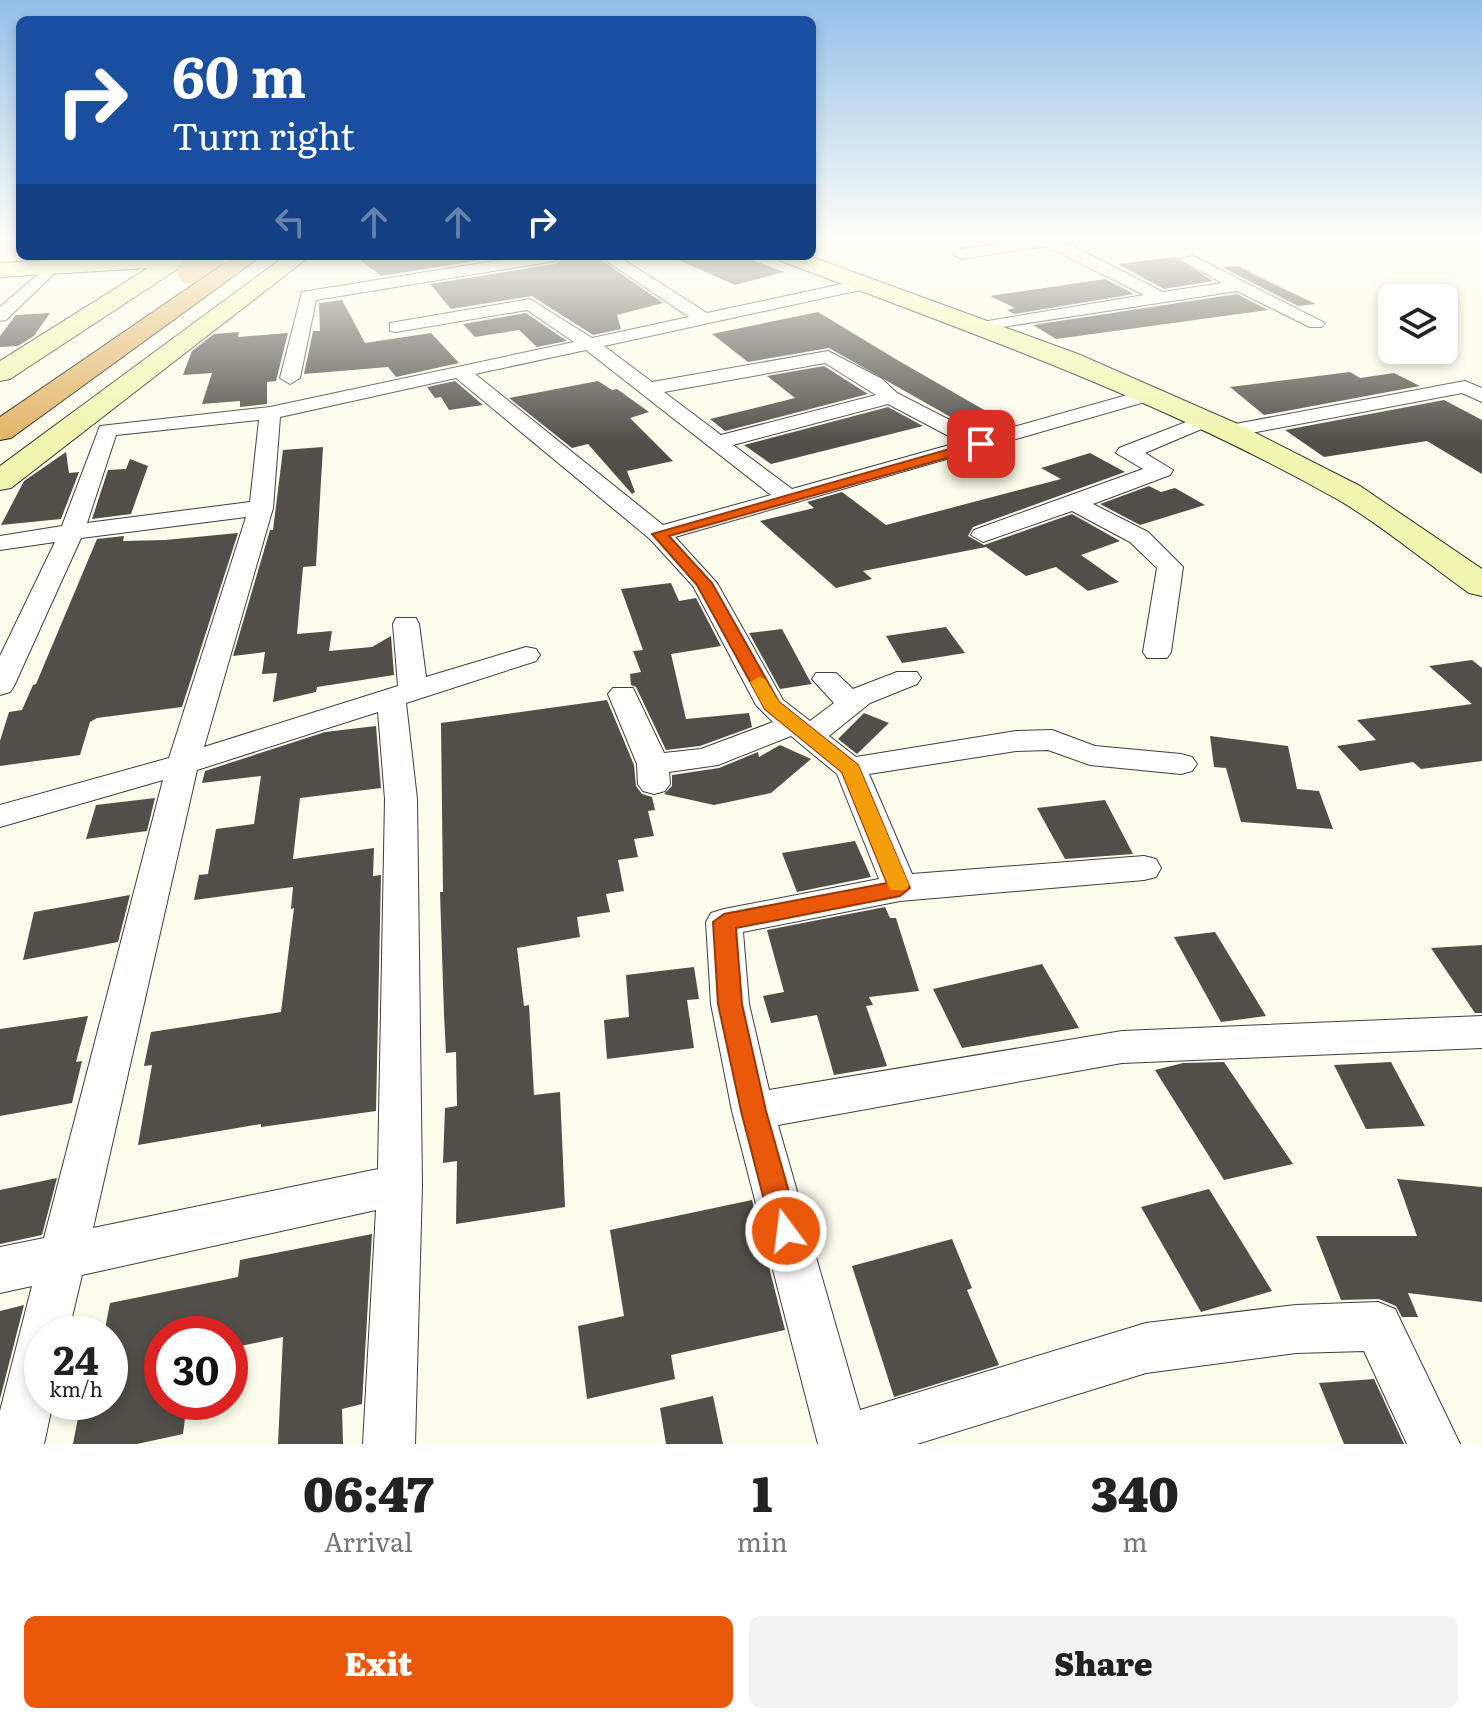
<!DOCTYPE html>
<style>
body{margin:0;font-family:Literata,serif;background:#f2f2f2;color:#222;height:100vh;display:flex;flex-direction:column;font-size:30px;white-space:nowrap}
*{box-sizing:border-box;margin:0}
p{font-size:26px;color:#767676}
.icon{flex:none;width:44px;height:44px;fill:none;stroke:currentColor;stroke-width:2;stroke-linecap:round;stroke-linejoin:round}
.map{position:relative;height:1444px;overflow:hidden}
.drawer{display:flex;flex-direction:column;background:#fff;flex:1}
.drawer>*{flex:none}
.hud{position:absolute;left:16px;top:16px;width:800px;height:244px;border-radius:12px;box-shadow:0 4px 12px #0003;background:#1a4fa0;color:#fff;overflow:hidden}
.fabs{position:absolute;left:1378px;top:284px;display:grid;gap:16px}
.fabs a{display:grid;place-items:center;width:80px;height:80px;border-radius:12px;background:#fff;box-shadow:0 4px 12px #0003;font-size:40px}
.speed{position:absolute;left:24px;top:1316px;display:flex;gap:16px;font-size:40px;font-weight:700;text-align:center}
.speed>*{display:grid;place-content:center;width:104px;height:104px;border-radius:50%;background:#fff;box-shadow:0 4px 12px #0003;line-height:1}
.speed small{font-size:20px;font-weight:400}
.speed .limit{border:12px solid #d22;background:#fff;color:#111}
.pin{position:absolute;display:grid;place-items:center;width:68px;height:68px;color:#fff;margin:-34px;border-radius:16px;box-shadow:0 4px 12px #0006}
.me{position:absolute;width:88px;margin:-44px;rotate:345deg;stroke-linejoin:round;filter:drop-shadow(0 0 6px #0008)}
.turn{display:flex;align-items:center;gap:28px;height:168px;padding:0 24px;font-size:36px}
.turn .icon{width:104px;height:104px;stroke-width:2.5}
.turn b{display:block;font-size:56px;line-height:68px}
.lanes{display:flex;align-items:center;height:76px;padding:0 24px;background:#0003;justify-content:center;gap:40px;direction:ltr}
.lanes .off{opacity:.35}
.eta{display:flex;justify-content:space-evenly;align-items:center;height:136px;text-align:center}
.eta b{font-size:48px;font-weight:800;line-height:56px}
.cta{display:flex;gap:16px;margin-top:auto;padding:16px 24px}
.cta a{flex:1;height:92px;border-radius:12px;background:#ea580c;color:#fff;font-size:32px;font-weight:800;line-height:92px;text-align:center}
.cta a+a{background:#f2f2f2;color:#222}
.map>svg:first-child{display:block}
.building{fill:#524e49}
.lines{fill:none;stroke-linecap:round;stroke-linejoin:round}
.street-casing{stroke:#3e3e3e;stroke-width:2}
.secondary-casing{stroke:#2d2d2d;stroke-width:2}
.highway-casing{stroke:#1c1c1c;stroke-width:2}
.street{fill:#fff;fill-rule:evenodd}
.secondary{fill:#f0f5af;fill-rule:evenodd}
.highway{fill:#e2b465;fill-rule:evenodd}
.highway-bridge-casing{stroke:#1c1c1c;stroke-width:26;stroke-linecap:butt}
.highway-bridge{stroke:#e2b465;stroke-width:25}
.route{fill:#ea580c;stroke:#983908;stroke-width:2}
.slow{fill:#f59e0b}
</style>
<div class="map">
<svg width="1482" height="1444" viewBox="0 0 1482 1444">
<rect width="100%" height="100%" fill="#fcfcec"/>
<path class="building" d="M 355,256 L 507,256 L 381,276 Z
M 566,256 L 596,256 L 663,303 L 617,315 L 621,329 L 593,335 L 532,296 L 451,309 L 430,284 L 555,264 Z
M 669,256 L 742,256 L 784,272 L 735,285 Z
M 1175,257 L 1213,281 L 1164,289 L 1118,264 Z
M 1239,266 L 1255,275 L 1316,304 L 1298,306 L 1222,267 Z
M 1105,279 L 1134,294 L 1014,314 L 1007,310 L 1015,308 L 990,296 Z
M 1237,294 L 1268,310 L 1056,339 L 1033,325 Z
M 342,300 L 365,343 L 431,333 L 459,363 L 396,377 L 388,367 L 304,374 L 313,331 L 320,331 L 319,303 Z
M 818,312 L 899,361 L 986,411 L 954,419 L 829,348 L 748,362 L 712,334 Z
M 50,313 L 34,336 L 18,346 L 0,347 L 0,336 L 16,315 Z
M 526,313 L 567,341 L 537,347 L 519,330 L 475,337 L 463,324 Z
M 239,332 L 238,337 L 288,333 L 276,381 L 267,382 L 267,404 L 240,407 L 240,401 L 202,404 L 212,373 L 183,375 L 192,351 L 214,334 Z
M 824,366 L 868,394 L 725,431 L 710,419 L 795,398 L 767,376 Z
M 1350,372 L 1360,378 L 1394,373 L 1420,386 L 1264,415 L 1230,387 Z
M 455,381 L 483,405 L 449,410 L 441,397 L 435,398 L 427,387 Z
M 598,381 L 612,390 L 617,389 L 649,412 L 630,418 L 673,461 L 627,471 L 635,492 L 632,494 L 588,444 L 572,448 L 509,398 Z
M 1444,400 L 1482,420 L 1482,474 L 1427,441 L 1324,457 L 1285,430 Z
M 888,407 L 923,426 L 771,464 L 744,445 Z
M 323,447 L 316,566 L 303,567 L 297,634 L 332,631 L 329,651 L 372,647 L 391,636 L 394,675 L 317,687 L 316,692 L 273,702 L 277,673 L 262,674 L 265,652 L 233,656 L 270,530 L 273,530 L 283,450 Z
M 66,452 L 69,473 L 79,472 L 61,519 L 1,525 L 24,481 Z
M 1090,453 L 1125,472 L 973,527 L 968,536 L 984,545 L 1072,514 L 1120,541 L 1081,555 L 1119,582 L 1088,591 L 1056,567 L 1026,576 L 986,547 L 863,571 L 872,579 L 836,588 L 760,521 L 814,508 L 807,502 L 842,492 L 886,525 L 1061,479 L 1041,468 Z
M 130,459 L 148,466 L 131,514 L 92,519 L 108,470 L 126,469 Z
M 1149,486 L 1161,492 L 1175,488 L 1205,505 L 1140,525 L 1100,504 Z
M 238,533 L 182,707 L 97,718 L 90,722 L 80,755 L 0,766 L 0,741 L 9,712 L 22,710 L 33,685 L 36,684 L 97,539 L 124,536 L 123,541 L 165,540 Z
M 671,583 L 679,601 L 696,598 L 721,646 L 671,654 L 686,719 L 749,713 L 752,727 L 700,746 L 666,750 L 636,687 L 631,685 L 630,674 L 641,672 L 633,651 L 643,650 L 621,589 Z
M 946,627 L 965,653 L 902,663 L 886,636 Z
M 782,629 L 810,681 L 812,684 L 780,689 L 749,633 Z
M 1472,660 L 1482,668 L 1482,761 L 1421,769 L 1413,762 L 1360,771 L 1337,746 L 1376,740 L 1357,720 L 1472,704 L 1429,666 Z
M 607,700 L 634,765 L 636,786 L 642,794 L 652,797 L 655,810 L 648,811 L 654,836 L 634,839 L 638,857 L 618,860 L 624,891 L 606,894 L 610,912 L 577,917 L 580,937 L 517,948 L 524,1006 L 529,1005 L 534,1095 L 560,1092 L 565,1207 L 456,1224 L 457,1161 L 443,1163 L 445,1108 L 457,1106 L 456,1052 L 446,1053 L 444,1015 L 440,892 L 443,892 L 441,723 Z
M 864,713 L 889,723 L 857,754 L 838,739 Z
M 376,726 L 381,788 L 300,798 L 293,859 L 374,848 L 373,876 L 381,875 L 376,1111 L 261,1127 L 261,1124 L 138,1145 L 152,1065 L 144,1066 L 151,1032 L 281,1012 L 294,908 L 291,909 L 293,887 L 194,900 L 199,875 L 208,874 L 216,829 L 254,824 L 261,776 L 202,783 L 205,771 L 325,732 Z
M 1210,736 L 1288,746 L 1297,789 L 1319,791 L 1333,829 L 1241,822 L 1226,768 L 1214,767 Z
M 780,745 L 811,759 L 771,793 L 714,805 L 664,794 L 672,786 L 672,775 L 719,768 L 758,752 L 759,757 Z
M 155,798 L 147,831 L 86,839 L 96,805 Z
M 1105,800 L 1133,854 L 1065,859 L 1037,808 Z
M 855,841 L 871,877 L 797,892 L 782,853 Z
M 130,895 L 118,942 L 23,960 L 34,912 Z
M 885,907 L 890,918 L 896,918 L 919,991 L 869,997 L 873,1005 L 866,1006 L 887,1066 L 834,1075 L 817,1015 L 771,1023 L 763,996 L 784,992 L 767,930 Z
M 1215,932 L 1266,1016 L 1221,1022 L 1174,937 Z
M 1482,945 L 1482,1013 L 1475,1013 L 1431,948 Z
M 1042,964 L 1079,1028 L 962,1048 L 933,989 Z
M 694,967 L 699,999 L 687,1000 L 694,1048 L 607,1059 L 604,1020 L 629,1017 L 626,975 Z
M 88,1016 L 76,1062 L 82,1061 L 72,1103 L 0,1116 L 0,1029 Z
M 1224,1062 L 1293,1164 L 1224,1180 L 1155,1070 L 1183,1063 Z
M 1391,1062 L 1425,1126 L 1366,1129 L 1334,1065 Z
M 57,1178 L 42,1235 L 0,1244 L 0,1190 Z
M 1397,1179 L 1482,1187 L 1482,1302 L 1408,1293 L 1418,1317 L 1402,1317 L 1396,1306 L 1379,1299 L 1341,1300 L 1316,1236 L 1417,1236 Z
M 1209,1189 L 1272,1291 L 1201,1312 L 1141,1207 Z
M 752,1200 L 785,1330 L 671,1355 L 675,1379 L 587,1399 L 578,1326 L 624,1316 L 610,1230 Z
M 372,1234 L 362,1404 L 342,1409 L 343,1444 L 278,1444 L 283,1337 L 231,1348 L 233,1334 L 162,1334 L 162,1402 L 187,1402 L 183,1434 L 137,1444 L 73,1444 L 81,1402 L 110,1402 L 110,1334 L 104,1334 L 110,1303 L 238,1277 L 240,1260 Z
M 952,1239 L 972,1288 L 967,1290 L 999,1365 L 894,1397 L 852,1266 Z
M 24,1305 L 0,1399 L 0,1311 Z
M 1374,1379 L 1404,1444 L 1344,1444 L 1319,1383 Z
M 713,1396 L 723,1444 L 666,1444 L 660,1408 Z"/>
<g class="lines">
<defs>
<path id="street" d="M 1026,240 L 1061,240 L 1163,292 L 1222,283 L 1179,259 L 1193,256 L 1325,323 L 1322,327 L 1310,327 L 1237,291 L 976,331 L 976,323 L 1144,295 L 1046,246 L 961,259 L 953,254 L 961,249 Z
M 526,256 L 563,256 L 555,261 L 316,300 L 300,378 L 290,384 L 280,378 L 302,292 Z
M 599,256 L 618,256 L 707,313 L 865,279 L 873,284 L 865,289 L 604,346 L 652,382 L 828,351 L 882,379 L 897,393 L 981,436 L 1145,390 L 1155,396 L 1152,400 L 675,537 L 717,583 L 783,700 L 810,721 L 834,703 L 812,679 L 816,673 L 836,673 L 853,689 L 897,672 L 917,672 L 921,678 L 917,684 L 870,703 L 829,736 L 856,757 L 1016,731 L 1052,730 L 1095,746 L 1181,754 L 1192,757 L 1197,764 L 1192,771 L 1181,774 L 1090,765 L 1048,750 L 1016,751 L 869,774 L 912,874 L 1144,856 L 1156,859 L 1161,868 L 1156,877 L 1144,880 L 900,901 L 743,932 L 749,1004 L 769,1090 L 1122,1031 L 1482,1016 L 1482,1048 L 1122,1063 L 778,1125 L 860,1410 L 1146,1323 L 1296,1305 L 1378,1302 L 1395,1309 L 1460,1444 L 1407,1444 L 1364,1351 L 1296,1353 L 1146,1373 L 917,1444 L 818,1444 L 732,1111 L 711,1004 L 706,922 L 711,913 L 724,909 L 879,879 L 837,774 L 791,736 L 718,765 L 669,772 L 670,784 L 665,791 L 654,794 L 643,791 L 638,784 L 637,764 L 608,694 L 613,688 L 633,688 L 664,753 L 701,749 L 773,722 L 756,705 L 693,586 L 650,539 L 456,378 L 280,417 L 273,508 L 204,747 L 398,686 L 393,624 L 396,618 L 416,618 L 419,624 L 426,677 L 526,647 L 536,649 L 540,655 L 536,661 L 406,703 L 417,799 L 422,1185 L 415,1444 L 363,1444 L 376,1210 L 82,1275 L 68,1334 L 42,1334 L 42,1402 L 53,1402 L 44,1444 L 0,1444 L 0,1411 L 32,1286 L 0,1293 L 0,1247 L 44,1238 L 163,780 L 0,827 L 0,805 L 169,758 L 246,517 L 81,538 L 14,686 L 10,692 L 0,695 L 0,656 L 55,542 L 0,550 L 0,536 L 62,526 L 100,426 L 270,407 L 574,342 L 527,310 L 396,332 L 390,331 L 390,323 L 530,299 L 592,338 L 689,317 ZM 586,350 L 771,495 L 663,525 L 475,374 ZM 825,363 L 876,395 L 721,435 L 664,392 ZM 888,404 L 960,442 L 792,489 L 733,445 ZM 259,420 L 250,502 L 87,523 L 116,435 ZM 378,712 L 385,799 L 378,1169 L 93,1228 L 197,770 Z
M 52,262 L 60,267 L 58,270 L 6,320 L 0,321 L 0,307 Z
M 1465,381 L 1482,388 L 1482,402 L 1462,393 L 1230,437 L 1219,431 L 1230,425 Z
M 1204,415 L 1211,417 L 1214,421 L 1211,425 L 1145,453 L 1173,470 L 1170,475 L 1093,504 L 1148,532 L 1183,567 L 1171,652 L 1167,658 L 1147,658 L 1143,652 L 1157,568 L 1130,542 L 1072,511 L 983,542 L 971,535 L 974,530 L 1143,469 L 1116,453 L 1119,448 Z"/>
<path id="secondary" d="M 121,256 L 241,256 L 230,263 L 182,266 L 10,379 L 0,381 L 0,361 L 148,268 L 0,277 L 0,263 Z
M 285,256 L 310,256 L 11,488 L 0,490 L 0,466 Z
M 778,256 L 809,256 L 1078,354 L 1240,425 L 1360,486 L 1482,569 L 1482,596 L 1469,593 C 1425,562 1382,525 1335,498 C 1159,399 969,332 781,261 Z"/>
<path id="highway" d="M 235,256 L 261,256 L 11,438 L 0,440 L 0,417 Z"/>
</defs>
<use href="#street" class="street-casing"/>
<use href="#secondary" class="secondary-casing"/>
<use href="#highway" class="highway-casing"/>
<use href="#street" class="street"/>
<use href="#secondary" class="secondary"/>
<use href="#highway" class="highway"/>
<defs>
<path id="highway-bridge" d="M 190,271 L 212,256"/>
</defs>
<use href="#highway-bridge" class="highway-bridge-casing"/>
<use href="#highway-bridge" class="highway-bridge"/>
</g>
<linearGradient id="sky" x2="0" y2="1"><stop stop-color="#94bfea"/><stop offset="0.54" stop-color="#fefef6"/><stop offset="1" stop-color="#fefef6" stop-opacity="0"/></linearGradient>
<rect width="1482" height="442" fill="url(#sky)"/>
<path class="route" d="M 981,440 L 987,444 L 986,447 L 669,536 L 712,583 L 779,702 L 858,765 L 910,888 L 900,896 L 736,928 L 742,1004 L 766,1111 L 800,1231 L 796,1240 L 786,1244 L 776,1240 L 772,1231 L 741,1111 L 718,1004 L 713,922 L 724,914 L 887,883 L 842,772 L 765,709 L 697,585 L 652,534 Z"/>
<path class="slow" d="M 759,677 L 765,679 L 779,702 L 858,765 L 909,885 L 906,890 L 891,890 L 888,885 L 842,772 L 765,709 L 750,682 Z"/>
</svg>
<div class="fabs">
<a><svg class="icon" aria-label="layers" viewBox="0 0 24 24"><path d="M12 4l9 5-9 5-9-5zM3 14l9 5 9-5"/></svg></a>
</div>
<div class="speed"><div>24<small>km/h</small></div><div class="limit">30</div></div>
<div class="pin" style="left:981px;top:444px;background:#d93025"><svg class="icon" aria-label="arrive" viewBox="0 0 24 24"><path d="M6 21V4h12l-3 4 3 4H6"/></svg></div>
<svg class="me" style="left:786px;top:1231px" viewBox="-20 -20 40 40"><circle r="17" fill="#ea580c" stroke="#fff" stroke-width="3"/><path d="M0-11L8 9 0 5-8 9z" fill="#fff"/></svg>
<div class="hud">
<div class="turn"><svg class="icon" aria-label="right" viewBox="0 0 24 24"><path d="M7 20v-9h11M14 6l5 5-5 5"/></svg><div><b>60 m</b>Turn right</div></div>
<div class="lanes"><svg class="icon off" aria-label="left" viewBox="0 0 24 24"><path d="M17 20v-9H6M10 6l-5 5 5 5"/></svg><svg class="icon off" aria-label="ahead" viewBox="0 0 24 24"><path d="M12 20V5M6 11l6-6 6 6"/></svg><svg class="icon off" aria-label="ahead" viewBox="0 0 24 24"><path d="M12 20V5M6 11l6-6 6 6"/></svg><svg class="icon" aria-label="right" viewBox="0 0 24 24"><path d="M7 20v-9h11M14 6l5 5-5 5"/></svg></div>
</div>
</div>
<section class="drawer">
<div class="eta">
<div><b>06:47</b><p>Arrival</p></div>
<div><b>1</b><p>min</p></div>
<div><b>340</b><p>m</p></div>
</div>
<div class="cta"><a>Exit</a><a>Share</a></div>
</section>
